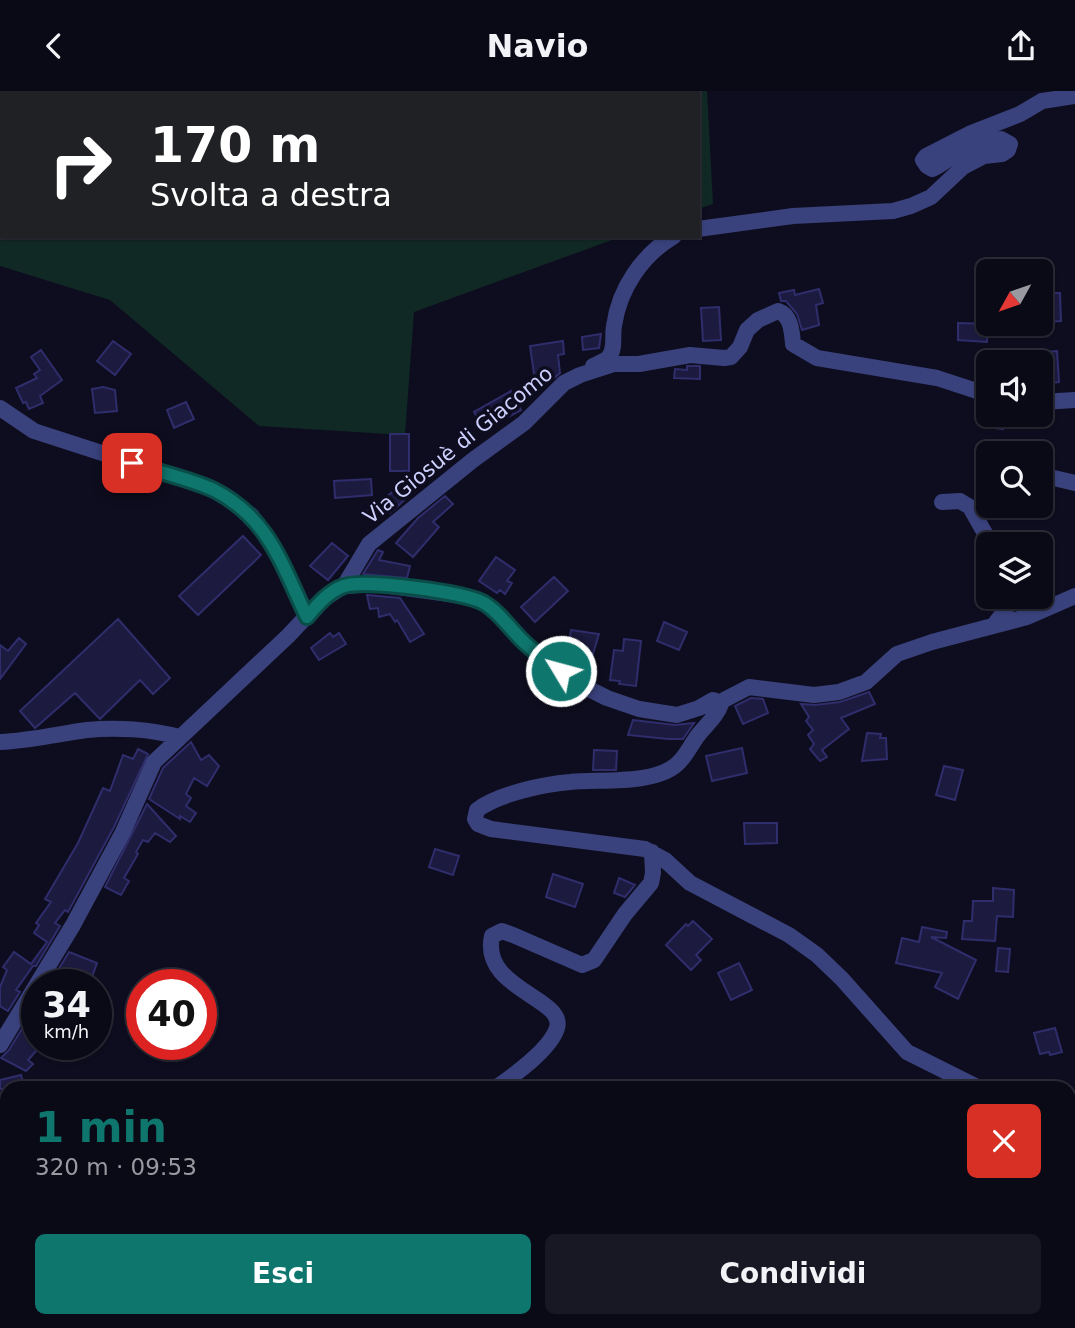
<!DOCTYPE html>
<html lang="it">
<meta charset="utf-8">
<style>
body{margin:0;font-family:"DejaVu Sans",sans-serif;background:#181824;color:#f1f3f6;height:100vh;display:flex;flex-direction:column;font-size:26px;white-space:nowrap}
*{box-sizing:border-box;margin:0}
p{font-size:23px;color:#999aa1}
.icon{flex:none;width:38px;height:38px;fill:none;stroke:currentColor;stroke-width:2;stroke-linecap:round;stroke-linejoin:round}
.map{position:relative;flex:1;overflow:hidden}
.sheet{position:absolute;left:0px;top:990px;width:1076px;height:247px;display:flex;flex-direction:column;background:#0a0a17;border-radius:21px 21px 0 0;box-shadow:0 2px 5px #0004,0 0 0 2px #2a2b36}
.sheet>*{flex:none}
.hud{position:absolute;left:0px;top:0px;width:700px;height:147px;box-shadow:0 2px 5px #0004,0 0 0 2px #2a2b36;background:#202124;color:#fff;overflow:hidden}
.needle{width:46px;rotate:230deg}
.tools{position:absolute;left:976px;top:168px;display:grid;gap:14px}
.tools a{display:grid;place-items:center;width:77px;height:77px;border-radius:10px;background:#0a0a17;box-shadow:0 2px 5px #0004,0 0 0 2px #2a2b36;font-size:35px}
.speed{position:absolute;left:21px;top:878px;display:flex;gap:14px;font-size:35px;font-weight:700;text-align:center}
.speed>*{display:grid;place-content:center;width:91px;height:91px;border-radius:50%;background:#0a0a17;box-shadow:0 2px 5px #0004,0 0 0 2px #2a2b36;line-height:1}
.speed small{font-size:18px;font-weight:400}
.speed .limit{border:10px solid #d22;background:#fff;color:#111}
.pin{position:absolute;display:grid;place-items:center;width:60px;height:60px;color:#fff;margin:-30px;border-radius:14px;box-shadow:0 4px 10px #0006}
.me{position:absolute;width:77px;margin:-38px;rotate:307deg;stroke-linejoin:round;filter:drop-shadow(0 0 5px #0008)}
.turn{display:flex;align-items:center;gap:24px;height:147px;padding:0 35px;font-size:32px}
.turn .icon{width:91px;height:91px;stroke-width:2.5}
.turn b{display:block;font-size:49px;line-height:60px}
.round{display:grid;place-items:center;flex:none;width:74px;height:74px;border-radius:10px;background:#181824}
.overview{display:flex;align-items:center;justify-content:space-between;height:119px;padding:0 35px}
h1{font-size:42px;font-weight:700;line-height:52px;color:#0f766e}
.button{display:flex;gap:14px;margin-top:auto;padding:14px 35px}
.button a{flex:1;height:80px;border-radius:10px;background:#0f766e;color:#fff;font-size:28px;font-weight:700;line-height:80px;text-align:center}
.button a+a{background:#181824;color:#f1f3f6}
header{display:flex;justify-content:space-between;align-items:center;height:91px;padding:0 35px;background:#0a0a17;font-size:32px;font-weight:700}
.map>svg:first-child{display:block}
.green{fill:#112924}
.building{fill:#1c1a3f;stroke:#2f2d6b;stroke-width:2}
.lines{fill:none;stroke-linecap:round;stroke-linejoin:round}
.minor{stroke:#3a427d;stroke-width:16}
.route-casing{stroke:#0a4d48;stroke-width:18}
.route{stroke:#0f766e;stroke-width:12}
.labels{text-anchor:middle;stroke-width:7;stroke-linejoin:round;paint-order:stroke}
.street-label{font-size:21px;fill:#cdcffd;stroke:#0e0d1f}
</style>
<header><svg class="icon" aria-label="back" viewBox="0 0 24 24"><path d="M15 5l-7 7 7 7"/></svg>Navio<svg class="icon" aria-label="share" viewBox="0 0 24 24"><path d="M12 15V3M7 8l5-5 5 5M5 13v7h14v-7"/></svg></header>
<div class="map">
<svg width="1075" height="1237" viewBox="0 0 1075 1237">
<rect width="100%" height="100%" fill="#0e0d1f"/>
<path class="green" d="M 0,0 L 707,0 L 713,113 L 698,118 L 698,2 L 2,2 L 2,145 L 623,145 L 414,221 L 405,344 L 259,335 L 110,209 L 0,175 Z"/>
<path class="building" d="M 819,198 L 823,212 L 816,214 L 819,234 L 802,239 L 797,223 L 786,210 L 781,210 L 779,202 L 794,199 L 795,204 Z
M 1041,202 L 1060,202 L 1061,230 L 1041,231 Z
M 719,216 L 721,249 L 703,250 L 701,217 Z
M 958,232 L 988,233 L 987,251 L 958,249 Z
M 601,243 L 599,257 L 583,259 L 582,246 Z
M 113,250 L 131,263 L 115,284 L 97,270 Z
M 563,250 L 564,263 L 558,264 L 560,282 L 553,288 L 535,290 L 530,255 Z
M 41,259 L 62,289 L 40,305 L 43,312 L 29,318 L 26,311 L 23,312 L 16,297 L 37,287 L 34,283 L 40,279 L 31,266 Z
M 1057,260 L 1059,291 L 1041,293 L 1041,271 L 1028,271 L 1028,262 Z
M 687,275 L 700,275 L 700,288 L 674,287 L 675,278 L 687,279 Z
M 103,296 L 115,299 L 117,320 L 95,322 L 92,298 Z
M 511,300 L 521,319 L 484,339 L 474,321 Z
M 186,311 L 194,328 L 174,337 L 167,319 Z
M 982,324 L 1012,324 L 1011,334 L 1003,333 L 1003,338 L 987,336 L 981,334 Z
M 390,343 L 409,343 L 409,380 L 390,380 Z
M 371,388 L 372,404 L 335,407 L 334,390 Z
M 402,394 L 410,404 L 390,422 L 385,419 L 374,432 L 366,421 Z
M 445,405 L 453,413 L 433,431 L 439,436 L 413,466 L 396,452 L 418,427 Z
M 243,445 L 261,464 L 198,524 L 179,505 Z
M 332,452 L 348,465 L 328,489 L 310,475 Z
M 378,459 L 383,461 L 379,469 L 410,475 L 407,487 L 363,483 Z
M 496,466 L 515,479 L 507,490 L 512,492 L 505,503 L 500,499 L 497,502 L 479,490 Z
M 554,486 L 568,500 L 535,531 L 521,516 Z
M 367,504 L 400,507 L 424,543 L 410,551 L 397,529 L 395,531 L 390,523 L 379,526 L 378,517 L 370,518 Z
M 118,528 L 170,587 L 153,603 L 140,589 L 100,628 L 75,602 L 35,637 L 20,620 Z
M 664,531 L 687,541 L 679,559 L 657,550 Z
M 571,539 L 599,543 L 592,566 L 567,563 Z
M 330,542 L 333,546 L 339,542 L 346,553 L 319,569 L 311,557 Z
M 19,547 L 26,553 L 0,588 L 0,554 L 8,560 Z
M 624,548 L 641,550 L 636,595 L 619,593 L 620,590 L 610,589 L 614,559 L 623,560 Z
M 869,601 L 875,613 L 841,627 L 849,638 L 822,659 L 827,666 L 820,670 L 810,658 L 814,653 L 808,644 L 813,639 L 806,630 L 809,626 L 801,613 L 815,614 L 840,611 Z
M 751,607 L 763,608 L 768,622 L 743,633 L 735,615 Z
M 633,629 L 675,634 L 694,632 L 683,648 L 668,648 L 628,644 Z
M 867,642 L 881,643 L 880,647 L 886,647 L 887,668 L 862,670 Z
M 191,651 L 201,669 L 209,664 L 219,675 L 207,695 L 194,687 L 186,703 L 191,707 L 186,715 L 196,722 L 190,731 L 180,725 L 180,728 L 149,708 L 163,677 Z
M 742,657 L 747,682 L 712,690 L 706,665 Z
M 138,658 L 148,663 L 114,736 L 68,821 L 65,819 L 55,832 L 60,835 L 36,875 L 33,875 L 16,899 L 20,901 L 8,920 L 0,915 L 0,896 L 7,879 L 3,876 L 14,861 L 31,873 L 47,851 L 34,842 L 39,834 L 36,832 L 51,811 L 45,808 L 78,752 L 103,697 L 110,700 L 123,664 L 133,668 Z
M 594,659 L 617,660 L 616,679 L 593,679 Z
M 944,675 L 963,679 L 955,709 L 936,704 Z
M 147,713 L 176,745 L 170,751 L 155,742 L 148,751 L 143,749 L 136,761 L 138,763 L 124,787 L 129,790 L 121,804 L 105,796 Z
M 744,732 L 777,732 L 777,752 L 745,753 Z
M 435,758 L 459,765 L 453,784 L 429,776 Z
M 553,783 L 583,793 L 575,816 L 546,806 Z
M 619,787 L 635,794 L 625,806 L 614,802 Z
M 993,797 L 1014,799 L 1013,826 L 997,825 L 995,850 L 962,848 L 964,830 L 972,830 L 973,810 L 993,810 Z
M 693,830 L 712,848 L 696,864 L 701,869 L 691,879 L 666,854 L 686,833 L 688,835 Z
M 922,836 L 947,841 L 946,847 L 931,846 L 976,869 L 958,908 L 935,896 L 942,882 L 896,872 L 902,847 L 919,851 Z
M 998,857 L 1010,858 L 1008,881 L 996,880 Z
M 69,861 L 97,872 L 92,886 L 69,878 L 64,894 L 49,894 Z
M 739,872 L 752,899 L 731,909 L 718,882 Z
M 34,918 L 37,919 L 37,959 L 28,969 L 33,973 L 26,980 L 1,967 L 9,959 Z
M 1055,937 L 1062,961 L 1050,964 L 1049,961 L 1040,963 L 1034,942 Z
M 21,984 L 25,998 L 0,998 L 0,989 Z"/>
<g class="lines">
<path class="minor" d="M 698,138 L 793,125 L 893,120 L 911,115 L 931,106 L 963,76 L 984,65 L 1002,63 L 1008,59 L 1010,53 L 1001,48 C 986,52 971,56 957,63 C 948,67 942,74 932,78 L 927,75 L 923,69 L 926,65 L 969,43 L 1020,23 L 1042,10 L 1075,5
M 593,275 C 597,273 605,270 608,267 C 616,259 612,245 614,235 C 619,198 642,164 674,145
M 1041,311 L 1075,309
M 0,317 L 34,340 L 213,398 L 251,424 L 273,455 L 307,526
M 983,370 L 989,372
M 1041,384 L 1075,392
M 942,411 L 960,410 L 970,416 L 991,453
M 344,495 L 369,453 L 473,369 L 524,332 L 564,292 L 580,284 L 614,273 L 639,273 L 690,264 L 724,267 L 731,266 L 740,256 L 747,239 L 758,229 L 778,220 C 791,224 792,241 793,253 L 817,267 L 937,287 L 989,304
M 994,534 L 1006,518 L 1010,506
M 720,611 L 749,596 L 814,604 L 839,601 L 866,591 L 897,563 L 932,551 L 1027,526 L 1075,505
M 0,651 C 29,650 58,643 87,639 C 116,636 151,638 179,646
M 0,954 L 73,834 L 123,741 L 154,671 L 288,545 L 322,509 L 344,495 L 375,493 L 442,502 L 468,506 L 484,512 L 502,527 L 525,553 L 577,592 L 607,607 L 639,618 L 677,624 L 699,617 L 713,609 L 721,613 C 717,625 707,633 699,643 C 691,653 686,666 676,674 C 652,694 600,688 570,691 C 544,693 498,703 477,719 L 475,728 L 478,733 L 491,738 L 645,758 L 665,769 L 690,792 L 789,844 L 817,864 L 842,888 L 907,961 L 981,998
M 494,998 C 513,985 550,959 557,937 C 566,907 480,898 492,845 L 502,840 L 513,844 L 582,874 L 594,869 L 625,823 L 651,792 L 653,782 L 652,761
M 0,1044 L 7,1052
M 1069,1050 L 1075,1053
M 417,1237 L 420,1230"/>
</g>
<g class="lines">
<defs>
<path id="route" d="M 132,372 C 157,381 191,388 214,399 C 269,427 282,474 307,526 C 317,514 329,500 344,495 C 366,488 464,501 484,512 C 501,522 512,541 527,554 C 537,563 550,572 561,580"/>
</defs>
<use href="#route" class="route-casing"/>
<use href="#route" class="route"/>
</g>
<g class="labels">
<g class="street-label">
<text transform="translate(458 354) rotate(-39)" y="7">Via Giosuè di Giacomo</text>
</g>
</g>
</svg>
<div class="tools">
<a><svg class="needle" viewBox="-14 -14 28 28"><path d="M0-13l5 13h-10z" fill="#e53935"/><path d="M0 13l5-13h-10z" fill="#999aa1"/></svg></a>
<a><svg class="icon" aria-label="sound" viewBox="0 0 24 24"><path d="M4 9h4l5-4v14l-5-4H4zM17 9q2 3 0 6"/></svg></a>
<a><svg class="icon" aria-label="search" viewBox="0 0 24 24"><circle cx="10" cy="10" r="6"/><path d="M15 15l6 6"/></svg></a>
<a><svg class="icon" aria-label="layers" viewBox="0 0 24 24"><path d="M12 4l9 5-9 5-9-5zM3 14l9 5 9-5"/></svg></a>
</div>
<div class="speed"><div>34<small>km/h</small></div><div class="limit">40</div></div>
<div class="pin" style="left:132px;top:372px;background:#d93025"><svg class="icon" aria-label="arrive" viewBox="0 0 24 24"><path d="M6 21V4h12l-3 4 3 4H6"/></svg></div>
<svg class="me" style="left:561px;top:580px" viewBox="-20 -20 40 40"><circle r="17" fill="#0f766e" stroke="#fff" stroke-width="3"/><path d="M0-11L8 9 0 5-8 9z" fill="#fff"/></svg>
<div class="hud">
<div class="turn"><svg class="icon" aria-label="right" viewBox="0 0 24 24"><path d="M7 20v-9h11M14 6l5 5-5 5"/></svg><div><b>170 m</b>Svolta a destra</div></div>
</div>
<section class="sheet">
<div class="overview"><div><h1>1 min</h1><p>320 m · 09:53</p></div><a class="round" style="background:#d93025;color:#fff"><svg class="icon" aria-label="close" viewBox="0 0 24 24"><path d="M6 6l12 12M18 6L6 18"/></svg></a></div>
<div class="button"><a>Esci</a><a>Condividi</a></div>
</section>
</div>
